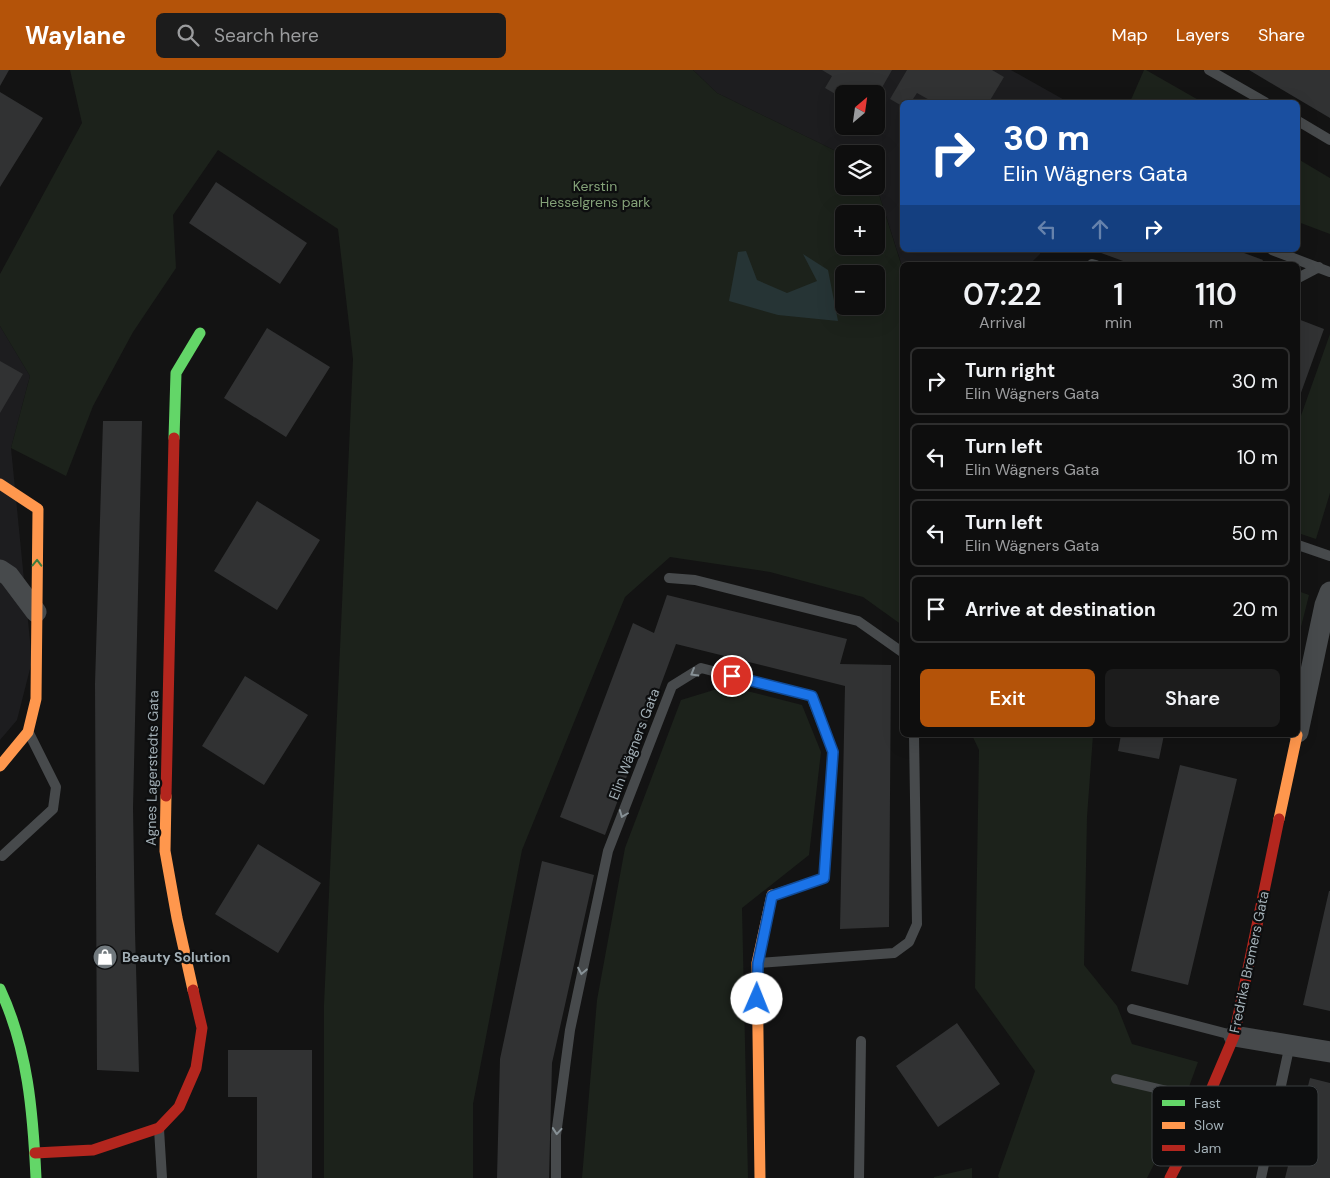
<!DOCTYPE html>
<meta charset="utf-8">
<style>
body{margin:0;font-family:"DM Sans",sans-serif;background:#1c1c1c;color:#f1f3f6;height:100vh;display:flex;flex-direction:column;font-size:19px;white-space:nowrap}
*{box-sizing:border-box;margin:0}
p{font-size:16px;color:#9b9c9e}
.icon{flex:none;width:28px;height:28px;fill:none;stroke:currentColor;stroke-width:2;stroke-linecap:round;stroke-linejoin:round}
.map{position:relative;flex:1;overflow:hidden}
.side{position:absolute;left:900px;top:192px;width:400px;height:475px;display:flex;flex-direction:column;background:#0e0e0e;border-radius:8px;box-shadow:0 5px 20px #0002,0 0 0 1px #2e2e2e}
.side>*{flex:none}
.guide{position:absolute;left:900px;top:30px;width:400px;height:152px;border-radius:8px;box-shadow:0 5px 20px #0002,0 0 0 1px #2e2e2e;background:#1a4fa0;color:#fff;overflow:hidden}
.needle{width:32px;rotate:29deg}
.controls{position:absolute;left:835px;top:15px;display:grid;gap:10px}
.controls a{display:grid;place-items:center;width:50px;height:50px;border-radius:8px;background:#0e0e0e;box-shadow:0 5px 20px #0002,0 0 0 1px #2e2e2e;font-size:25px}
.pin{position:absolute;display:grid;place-items:center;width:42px;height:42px;color:#fff;margin:-21px;border:2px solid #fff;border-radius:50%;box-shadow:0 1px 5px #0007}
.me{position:absolute;width:55px;margin:-28px;rotate:1deg;stroke-linejoin:round;filter:drop-shadow(0 0 4px #0008)}
.turn{display:flex;align-items:center;gap:18px;height:105px;padding:0 20px;font-size:22px}
.turn .icon{width:65px;height:65px;stroke-width:2.5}
.turn b{display:block;font-size:35px;line-height:42px}
.lanes{display:flex;align-items:center;height:48px;padding:0 20px;background:#0003;justify-content:center;gap:25px;direction:ltr}
.lanes .off{opacity:.35}
.eta{display:flex;justify-content:space-evenly;align-items:center;height:85px;text-align:center}
.eta b{font-size:30px;font-weight:600;line-height:35px}
.cta{display:flex;gap:10px;margin-top:auto;padding:10px 20px}
.cta a{flex:1;height:58px;border-radius:8px;background:#b45309;color:#fff;font-size:20px;font-weight:600;line-height:58px;text-align:center}
.cta a+a{background:#1c1c1c;color:#f1f3f6}
ul{padding:0;list-style:none}
li{display:flex;align-items:center;gap:15px;height:68px;margin:0 10px 8px;padding:0 10px;border:2px solid #2e2e2e;border-radius:8px}
li div{flex:1}
li b{display:block;font-size:19px}
li em{font-style:normal}
header{display:flex;align-items:center;gap:30px;box-sizing:border-box;height:70px;padding:0 25px;background:#b45309;color:#fff}
header strong{font-size:24px}
nav{display:flex;gap:28px;margin-inline-start:auto;font-size:18px}
.search{width:350px;height:45px;background:#1c1c1c;display:flex;align-items:center;gap:12px;box-sizing:border-box;padding:0 18px;border-radius:8px;color:#9b9c9e;font-size:19px}
.map>svg:first-child{display:block}
.built{fill:#1d1d1f;fill-rule:evenodd}
.green{fill:#1c221b;fill-rule:evenodd}
.water{fill:#263435}
.building{fill:#313233}
.lines{fill:none;stroke-linecap:round;stroke-linejoin:round}
.lane{stroke:#474a4c;stroke-width:10}
.street{stroke:#474a4c;stroke-width:21}
.fast{stroke:#63d668;stroke-width:11}
.slow{stroke:#ff974d;stroke-width:11}
.jam{stroke:#b3261e;stroke-width:11}
.oneway{stroke:#3c7c40}
.oneway2{stroke:#879196}
.route-casing{stroke:#114b97;stroke-width:12}
.route{stroke:#1a73e8;stroke-width:9}
.labels{text-anchor:middle;stroke-width:4.5;stroke-linejoin:round;paint-order:stroke}
.park-label{font-size:14px;fill:#84a278;stroke:#0d0e0f}
.street-label{font-size:14px;fill:#a2afb6;stroke:#0d0e0f}
.poi-label{font-size:14px;font-weight:bold;fill:#a2afb6;stroke:#0d0e0f;text-anchor:start}
.key{fill:#0d0e0f;stroke:#3a3e41;stroke-width:1}
.key-label{font-size:14px;fill:#a2afb6}
</style>
<header>
<strong>Waylane</strong>
<div class="search"><svg class="icon" aria-label="search" viewBox="0 0 24 24"><circle cx="10" cy="10" r="6"/><path d="M15 15l6 6"/></svg>Search here</div>
<nav><a>Map</a><a>Layers</a><a>Share</a></nav>
</header>
<div class="map">
<svg width="1330" height="1108" viewBox="0 0 1330 1108">
<rect width="100%" height="100%" fill="#131313"/>
<path class="built" d="M 693,0 L 1011,0 L 1068,32 L 902,32 L 902,180 L 1041,180 L 1040,184 L 1029,195 L 902,196 L 876,115 L 876,84 L 844,84 L 844,85 L 717,23 ZM 844,24 L 876,24 L 876,56 L 844,56 Z
M 0,256 L 30,306 L 11,378 L 32,591 L 17,650 L 0,670 Z"/>
<path class="green" d="M 70,0 L 693,0 L 717,23 L 844,85 L 844,116 L 876,115 L 902,197 L 902,555 L 863,527 L 770,502 L 670,487 L 625,527 L 522,780 L 473,1034 L 473,1108 L 324,1108 L 324,935 L 353,289 L 338,159 L 218,80 L 173,145 L 176,198 L 133,262 L 93,336 L 66,406 L 11,378 L 30,306 L 0,256 L 0,204 L 82,53 ZM 844,144 L 876,144 L 876,176 L 844,176 ZM 844,204 L 876,204 L 876,236 L 844,236 Z
M 1144,0 L 1146,0 L 1202,32 L 1130,32 Z
M 1298,89 L 1330,108 L 1330,164 L 1298,152 Z
M 1330,264 L 1330,423 L 1316,469 L 1298,463 L 1298,354 Z
M 1298,521 L 1309,525 L 1298,569 Z
M 727,616 L 802,635 L 821,682 L 809,785 L 742,838 L 748,1108 L 582,1108 L 597,930 L 625,778 L 681,630 Z
M 972,665 L 1093,665 L 1087,747 L 1084,895 L 1117,936 L 1132,974 L 1198,992 L 1178,1047 L 1147,1108 L 999,1108 L 998,1106 L 1035,1001 L 975,918 L 979,680 Z
M 972,1098 L 972,1108 L 934,1108 L 934,1107 Z"/>
<path class="water" d="M 746,181 L 757,210 L 787,223 L 817,211 L 803,184 L 828,200 L 838,251 L 778,245 L 729,231 L 738,182 Z"/>
<path class="building" d="M 0,0 L 9,0 L 0,16 Z
M 822,0 L 892,0 L 876,28 L 876,24 L 844,24 L 844,29 L 825,18 L 832,6 Z
M 907,0 L 992,0 L 1004,7 L 989,32 L 933,32 L 917,23 L 911,32 L 902,32 L 902,36 L 890,29 Z
M 1249,0 L 1330,0 L 1330,48 Z
M 0,22 L 43,48 L 0,117 Z
M 216,112 L 307,173 L 280,214 L 189,153 Z
M 1093,180 L 1236,180 L 1263,190 L 1261,195 L 1134,195 Z
M 1298,249 L 1324,259 L 1298,331 Z
M 267,258 L 330,297 L 286,367 L 224,328 Z
M 0,291 L 23,304 L 0,343 Z
M 103,351 L 142,351 L 133,738 L 135,862 L 139,1002 L 97,1000 L 95,614 Z
M 257,431 L 320,470 L 277,540 L 214,501 Z
M 667,525 L 847,569 L 840,594 L 891,595 L 889,857 L 840,859 L 845,616 L 676,574 L 605,765 L 560,747 L 633,553 L 654,563 Z
M 245,606 L 308,645 L 264,715 L 202,676 Z
M 1121,665 L 1164,665 L 1159,689 L 1118,681 Z
M 1180,695 L 1237,709 L 1188,915 L 1131,901 Z
M 258,774 L 321,813 L 278,883 L 215,844 Z
M 542,791 L 594,805 L 552,993 L 549,1108 L 497,1108 L 500,989 Z
M 1329,821 L 1330,821 L 1330,941 L 1303,935 Z
M 957,953 L 1000,1014 L 938,1057 L 896,996 Z
M 228,980 L 312,980 L 312,1108 L 257,1108 L 257,1027 L 228,1027 Z
M 1310,1008 L 1330,1013 L 1330,1108 L 1285,1108 Z"/>
<g class="lines">
<path class="lane" d="M 1209,0 L 1265,32
M 1298,51 L 1330,70
M 1272,180 L 1330,202
M 1092,194 L 1096,195
M 1298,208 L 1319,197
M 1298,475 L 1330,486
M 669,508 L 695,510 L 858,551 L 902,582
M 2,786 L 53,739 L 56,717 L 29,663
M 758,893 L 894,883 L 909,872 L 917,854 L 914,665
M 1132,939 L 1232,965
M 1116,1009 L 1206,1030
M 159,1059 L 162,1108
M 556,1108 L 556,1065 L 570,960 L 608,781 L 672,616 L 701,598 L 811,626 L 833,682 L 824,808 L 772,825
M 859,1108 L 861,971
M 1261,1108 L 1290,974"/>
<path class="street" d="M 0,500 L 9,506 L 36,542
M 1298,662 L 1325,535 L 1330,522
M 1234,966 L 1330,982"/>
<path class="fast" d="M 174,368 L 176,303 L 200,263
M 0,919 C 28,979 33,1043 36,1108"/>
<path class="slow" d="M 0,414 L 38,439 L 36,629 L 28,662 L 0,696
M 166,726 L 165,781 L 177,848 L 193,920
M 1279,749 L 1297,665
M 760,1108 L 757,893 L 772,825"/>
<path class="jam" d="M 166,726 L 174,368
M 35,1083 L 93,1080 L 159,1058 L 179,1037 L 196,998 L 202,958 L 193,920
M 1170,1108 L 1191,1067 L 1234,966 L 1279,749"/>
</g>
<defs><path id="oneway-chevron" d="M-2-3.5L2.5 0L-2 3.5" fill="none" stroke-width="1.6" stroke-linecap="round" stroke-linejoin="round" transform="scale(1.25)"/></defs>
<use class="oneway" href="#oneway-chevron" transform="translate(37 493) rotate(-89)"/>
<g class="oneway2">
<use href="#oneway-chevron" transform="translate(694 603) rotate(150)"/>
<use href="#oneway-chevron" transform="translate(623 744) rotate(111)"/>
<use href="#oneway-chevron" transform="translate(582 901) rotate(101)"/>
<use href="#oneway-chevron" transform="translate(557 1061) rotate(95)"/>
</g>
<g class="lines">
<defs>
<path id="route" d="M 732,606 L 812,626 L 833,682 L 824,808 L 772,826 L 758,893 L 757,929"/>
</defs>
<use href="#route" class="route-casing"/>
<use href="#route" class="route"/>
</g>
<defs>
<symbol id="shop-disc" viewBox="-11 -11 22 22"><circle r="9.5" fill="#70787d" stroke="#0d0e0f"/><path d="M-5-2.5h2.3a2.7 3.5 0 0 1 5.4 0H5L5.5 6h-11ZM-1.5-2.5h3a1.5 2.3 0 0 0-3 0Z" fill="#fff"/></symbol>
</defs>
<g fill-rule="evenodd">
<use href="#shop-disc" x="91" y="873" width="28" height="28"/>
</g>
<g class="labels">
<g class="park-label">
<text x="595" y="121">Kerstin<tspan x="595" dy="16">Hesselgrens park</tspan></text>
</g>
<g class="street-label">
<text transform="translate(634 674) rotate(-69)" y="5">Elin Wägners Gata</text>
<text transform="translate(152 698) rotate(-89)" y="5">Agnes Lagerstedts Gata</text>
<text transform="translate(1249 892) rotate(-78)" y="5">Fredrika Bremers Gata</text>
</g>
<g class="poi-label">
<text x="122" y="892">Beauty Solution</text>
</g>
</g>
<rect x="1152" y="1016" width="166" height="80" rx="8" class="key"/>
<rect x="1162" y="1030" width="23" height="6" fill="#63d668"/>
<rect x="1162" y="1052" width="23" height="7" fill="#ff974d"/>
<rect x="1162" y="1075" width="23" height="6" fill="#b3261e"/>
<g class="key-label">
<text x="1194" y="1038">Fast</text>
<text x="1194" y="1060">Slow</text>
<text x="1194" y="1083">Jam</text>
</g>
</svg>
<div class="controls">
<a><svg class="needle" viewBox="-14 -14 28 28"><path d="M0-13l5 13h-10z" fill="#e53935"/><path d="M0 13l5-13h-10z" fill="#9b9c9e"/></svg></a>
<a><svg class="icon" aria-label="layers" viewBox="0 0 24 24"><path d="M12 4l9 5-9 5-9-5zM3 14l9 5 9-5"/></svg></a>
<a>+</a>
<a>−</a>
</div>
<div class="pin" style="left:732px;top:606px;background:#d93025"><svg class="icon" aria-label="arrive" viewBox="0 0 24 24"><path d="M6 21V4h12l-3 4 3 4H6"/></svg></div>
<svg class="me" style="left:757px;top:929px" viewBox="-20 -20 40 40"><circle r="19" fill="#fff"/><path d="M0-13L10 11 0 6-10 11z" fill="#1a73e8"/></svg>
<div class="guide">
<div class="turn"><svg class="icon" aria-label="right" viewBox="0 0 24 24"><path d="M7 20v-9h11M14 6l5 5-5 5"/></svg><div><b>30 m</b>Elin Wägners Gata</div></div>
<div class="lanes"><svg class="icon off" aria-label="left" viewBox="0 0 24 24"><path d="M17 20v-9H6M10 6l-5 5 5 5"/></svg><svg class="icon off" aria-label="ahead" viewBox="0 0 24 24"><path d="M12 20V5M6 11l6-6 6 6"/></svg><svg class="icon" aria-label="right" viewBox="0 0 24 24"><path d="M7 20v-9h11M14 6l5 5-5 5"/></svg></div>
</div>
<section class="side">
<div class="eta">
<div><b>07:22</b><p>Arrival</p></div>
<div><b>1</b><p>min</p></div>
<div><b>110</b><p>m</p></div>
</div>
<ul>
<li><svg class="icon" aria-label="right" viewBox="0 0 24 24"><path d="M7 20v-9h11M14 6l5 5-5 5"/></svg><div><b>Turn right</b><p>Elin Wägners Gata</p></div><em>30 m</em></li>
<li><svg class="icon" aria-label="left" viewBox="0 0 24 24"><path d="M17 20v-9H6M10 6l-5 5 5 5"/></svg><div><b>Turn left</b><p>Elin Wägners Gata</p></div><em>10 m</em></li>
<li><svg class="icon" aria-label="left" viewBox="0 0 24 24"><path d="M17 20v-9H6M10 6l-5 5 5 5"/></svg><div><b>Turn left</b><p>Elin Wägners Gata</p></div><em>50 m</em></li>
<li><svg class="icon" aria-label="arrive" viewBox="0 0 24 24"><path d="M6 21V4h12l-3 4 3 4H6"/></svg><div><b>Arrive at destination</b></div><em>20 m</em></li>
</ul>
<div class="cta"><a>Exit</a><a>Share</a></div>
</section>
</div>
